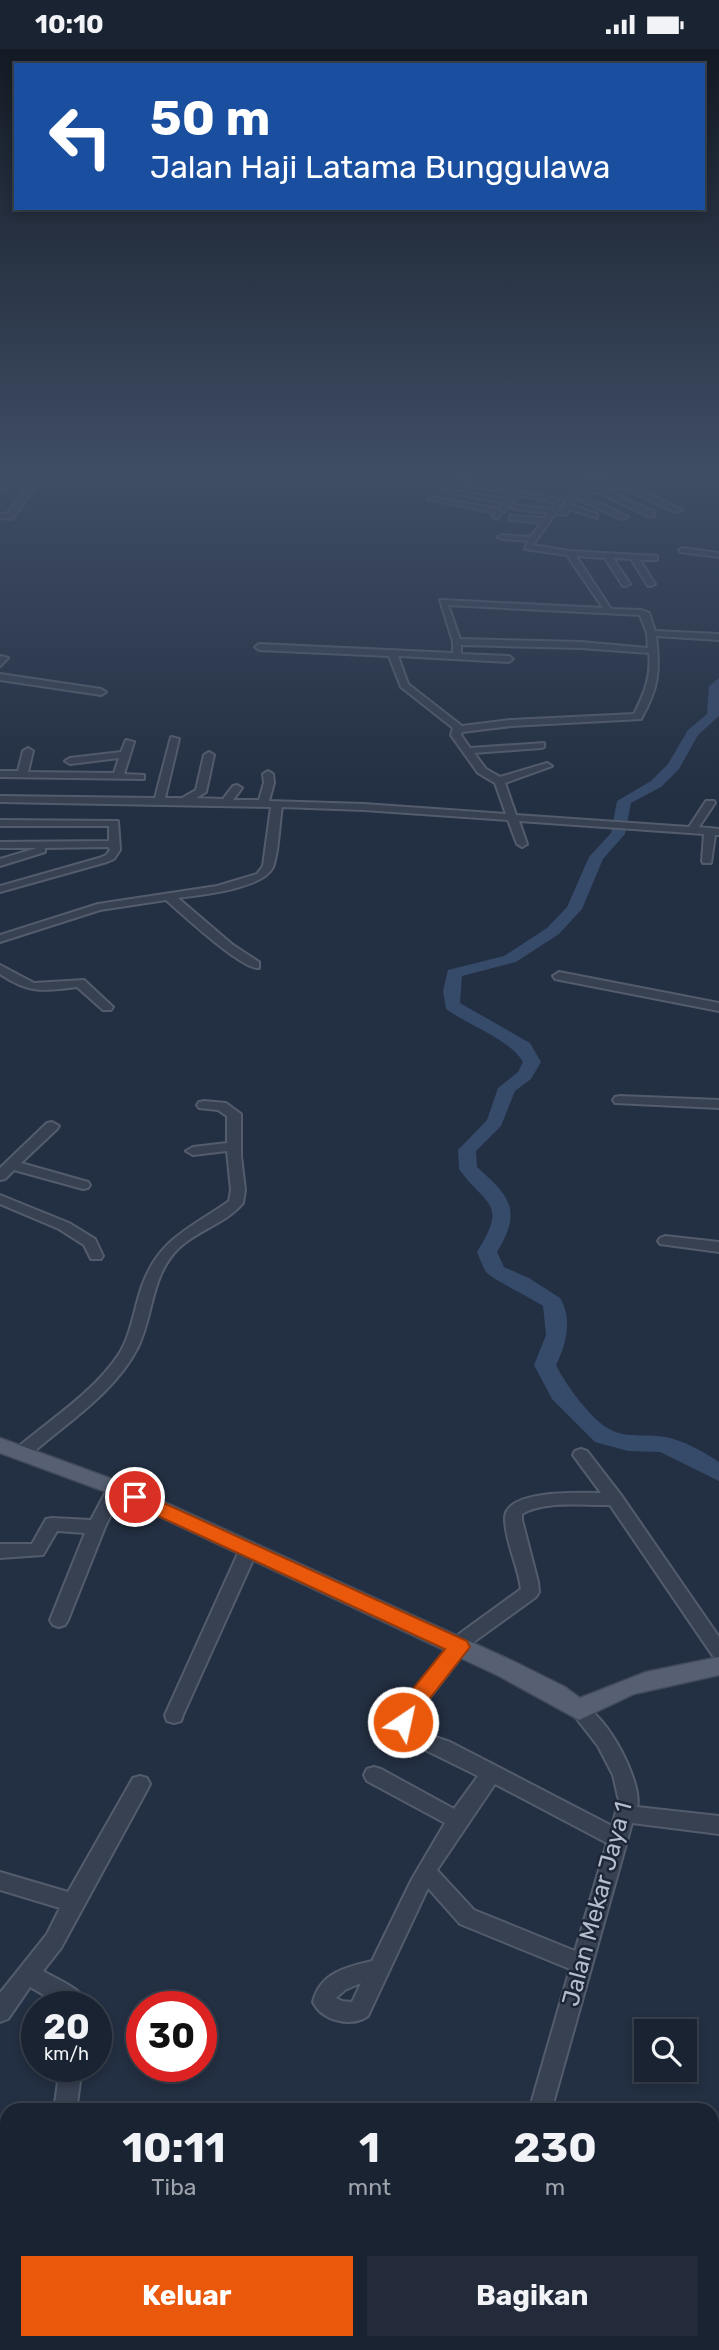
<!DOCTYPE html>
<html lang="id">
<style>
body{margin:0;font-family:Rubik,sans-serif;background:#232b3a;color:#f1f3f6;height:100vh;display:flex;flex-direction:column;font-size:26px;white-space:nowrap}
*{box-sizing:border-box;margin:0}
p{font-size:23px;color:#9fa4ac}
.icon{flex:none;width:38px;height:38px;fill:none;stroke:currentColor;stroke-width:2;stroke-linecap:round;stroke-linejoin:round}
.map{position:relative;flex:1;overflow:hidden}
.drawer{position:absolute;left:0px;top:2054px;width:719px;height:247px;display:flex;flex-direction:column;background:#1a2332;border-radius:21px 21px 0 0;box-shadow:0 4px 10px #0003,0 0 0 2px #38404d}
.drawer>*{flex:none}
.guide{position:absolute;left:14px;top:14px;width:691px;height:147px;border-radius:0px;box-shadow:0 4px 10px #0003,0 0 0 2px #38404d;background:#1a4fa0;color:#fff;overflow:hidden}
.fabs{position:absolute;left:634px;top:1970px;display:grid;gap:14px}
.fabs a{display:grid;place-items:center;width:63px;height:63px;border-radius:0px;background:#1a2332;box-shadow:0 4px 10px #0003,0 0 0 2px #38404d;font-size:35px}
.speed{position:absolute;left:21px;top:1942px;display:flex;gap:14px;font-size:35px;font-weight:700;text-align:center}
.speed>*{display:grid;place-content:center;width:91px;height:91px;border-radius:50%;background:#1a2332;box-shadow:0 4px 10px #0003,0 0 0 2px #38404d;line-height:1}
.speed small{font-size:18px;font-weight:400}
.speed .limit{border:10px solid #d22;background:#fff;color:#111}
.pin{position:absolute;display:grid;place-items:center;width:60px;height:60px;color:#fff;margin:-30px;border:4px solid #fff;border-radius:50%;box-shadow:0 2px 7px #0007}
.me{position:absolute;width:77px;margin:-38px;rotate:34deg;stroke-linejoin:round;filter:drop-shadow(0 0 5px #0008)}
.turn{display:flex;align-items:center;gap:24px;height:147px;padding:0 21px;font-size:32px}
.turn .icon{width:91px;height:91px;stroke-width:2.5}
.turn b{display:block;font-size:49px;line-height:60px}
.eta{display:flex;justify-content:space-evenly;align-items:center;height:119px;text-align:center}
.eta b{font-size:42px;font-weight:700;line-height:49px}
.action{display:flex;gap:14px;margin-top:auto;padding:14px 21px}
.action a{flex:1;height:80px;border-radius:0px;background:#ea580c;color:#fff;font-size:28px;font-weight:700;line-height:80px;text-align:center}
.action a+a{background:#232b3a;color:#f1f3f6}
.status{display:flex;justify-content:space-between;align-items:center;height:49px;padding:0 35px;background:#1a2332;direction:ltr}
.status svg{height:19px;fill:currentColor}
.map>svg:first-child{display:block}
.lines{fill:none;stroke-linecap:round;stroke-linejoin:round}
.river{fill:#364a6a;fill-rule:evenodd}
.minor-casing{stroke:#535c6c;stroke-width:4}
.major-casing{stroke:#414a5b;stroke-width:3}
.minor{fill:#384152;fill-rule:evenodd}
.major{fill:#566072;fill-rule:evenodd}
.route{fill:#ea580c;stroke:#983908;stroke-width:2}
.labels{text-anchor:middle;stroke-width:5;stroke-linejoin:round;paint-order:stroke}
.near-street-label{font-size:24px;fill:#b4bdcc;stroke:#1c2637}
</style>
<div class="status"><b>10:10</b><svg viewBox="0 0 49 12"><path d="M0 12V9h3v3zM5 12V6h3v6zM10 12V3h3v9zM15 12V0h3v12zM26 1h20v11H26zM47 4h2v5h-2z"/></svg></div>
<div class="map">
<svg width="719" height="2301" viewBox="0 0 719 2301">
<rect width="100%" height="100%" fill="#232f42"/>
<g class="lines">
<path class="river" d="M 719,629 L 719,667 L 698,686 L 679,720 L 661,738 L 631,754 L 625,785 L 603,810 L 582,860 L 559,885 L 516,913 L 462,927 L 460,954 L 530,994 L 541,1013 L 531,1030 L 515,1042 L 501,1077 L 476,1102 L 477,1118 C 511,1148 522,1162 497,1203 L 504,1218 L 529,1229 L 560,1249 C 573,1270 566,1296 556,1316 C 566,1336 591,1371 611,1381 C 628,1390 648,1384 665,1388 C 683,1391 704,1403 719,1413 L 719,1432 L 660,1403 L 628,1402 L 595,1393 L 552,1350 L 534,1316 L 546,1286 L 543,1257 C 534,1251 491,1229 487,1224 C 483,1219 480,1210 477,1203 C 509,1152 485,1157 459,1120 L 458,1101 L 487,1071 L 498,1039 L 518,1023 L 523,1013 C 511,991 468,976 446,960 L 443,942 L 448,921 L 504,907 L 547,879 L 567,858 L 589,808 L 611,784 L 617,752 L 651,732 L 668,715 L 688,681 L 707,665 L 709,637 Z"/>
<defs>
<path id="minor" d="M 597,423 L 604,423 L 597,438 L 624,434 L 682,461 L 675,463 L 620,438 L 606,441 L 654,463 L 654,467 L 648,467 L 597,443 L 582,446 L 628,468 L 621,470 L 576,449 L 571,456 L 597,465 L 597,469 L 569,460 L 566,466 L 555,465 L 533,496 L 570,502 L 657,507 L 657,511 L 640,511 L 655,535 L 651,537 L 648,537 L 631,510 L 613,509 L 630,535 L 626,537 L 623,537 L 605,509 L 576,507 L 611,560 L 642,561 L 649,564 L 655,582 L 719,585 L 719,591 L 656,587 C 660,622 659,638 641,670 L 511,677 L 462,683 L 461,686 L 470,699 L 544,694 L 544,698 L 541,699 L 474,704 L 486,720 L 500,728 L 547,714 L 552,717 L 505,734 L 516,766 L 689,778 L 706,752 L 714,752 L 715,754 L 699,778 L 719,780 L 719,786 L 715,786 L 711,814 L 703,814 L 702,812 L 704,785 L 519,772 L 527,795 L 522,798 L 517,795 L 508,771 L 364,761 L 282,758 C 279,775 279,803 273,818 C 263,840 200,846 178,849 L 233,896 L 259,913 L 259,919 C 242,921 182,865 166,851 L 100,861 L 0,893 L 0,886 L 98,855 L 217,837 L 257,825 L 263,817 L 271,758 L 0,753 L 0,747 L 155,749 L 171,688 L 179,690 L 165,749 L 182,749 L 196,741 L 204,706 L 209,703 L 214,706 L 206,743 L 196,749 L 223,750 L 233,737 L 237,736 L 242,739 L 233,751 L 259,751 L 264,734 L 263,725 L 268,722 L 273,725 L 274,734 L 269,752 L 364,755 L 506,765 L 495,734 L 478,724 L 451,686 L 453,679 L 401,638 L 389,607 L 259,601 L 255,598 L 259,595 L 453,604 L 453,593 L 440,551 L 603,559 L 567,506 L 525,500 L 528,492 L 502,490 L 498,488 L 502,486 L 531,488 L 541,474 L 513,471 L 510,471 L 510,467 L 544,469 L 548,464 L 515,460 L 511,458 L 512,456 L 551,460 L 555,454 L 519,446 L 497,470 L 493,468 L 496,464 L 428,450 L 432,448 L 499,460 L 504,454 L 442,442 L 446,440 L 507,450 L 512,444 L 456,435 L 455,433 L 459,431 L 563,451 L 558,461 L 561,461 L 571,443 L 588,440 ZM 448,556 L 640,566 L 647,584 L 648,599 L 581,593 L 460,590 ZM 461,596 L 581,599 L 649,604 C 652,627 644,645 634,665 L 511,671 L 462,677 L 408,635 L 398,607 L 509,613 L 513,610 L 509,607 L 461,605 Z
M 1,434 L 8,436 L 0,443 Z
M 29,435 L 36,437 L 12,470 L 0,469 L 0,465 L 7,465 Z
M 683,499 L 719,504 L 719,508 L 680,503 L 679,501 Z
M 1,607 L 8,609 L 0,617 L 0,608 Z
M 0,625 L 101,640 L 106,643 L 101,646 L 0,631 Z
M 126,691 L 134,693 L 124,725 L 144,726 L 144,730 L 0,728 L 0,722 L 18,722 L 23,702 L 28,699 L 33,702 L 28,723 L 114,724 L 119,709 L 70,715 L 65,712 L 70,709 L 121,703 Z
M 0,771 L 118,772 L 120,801 L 114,810 L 107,813 L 0,843 L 0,837 L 99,809 L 106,806 L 110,801 L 108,798 L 45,799 L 45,803 L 0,817 L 0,810 L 37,799 L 0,799 L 0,793 L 109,792 L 109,777 L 0,777 Z
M 0,916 L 34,934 L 84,931 L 113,958 L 111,961 L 103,961 L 77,938 C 43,942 30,945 0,925 Z
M 559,923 L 719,954 L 719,962 L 555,930 L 553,927 Z
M 620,1047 L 719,1051 L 719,1059 L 615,1054 L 613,1051 L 615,1048 Z
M 204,1052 L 226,1054 L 241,1065 L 241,1107 L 245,1141 L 243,1154 C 224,1177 189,1183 171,1208 C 151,1234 152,1270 138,1298 C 115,1344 66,1374 29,1407 L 17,1407 L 15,1403 L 17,1399 C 51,1370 94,1343 119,1305 C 131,1286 134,1261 141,1240 C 158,1189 190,1180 229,1152 L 231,1141 L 227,1102 L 193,1106 L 186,1102 L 193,1098 L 227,1094 L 227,1067 L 218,1061 L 199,1059 L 197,1056 L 199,1053 Z
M 52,1073 L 59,1077 L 57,1080 L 21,1114 L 88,1133 L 90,1136 L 88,1139 L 83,1140 L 14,1121 L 5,1130 L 0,1131 L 0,1119 L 47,1074 Z
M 0,1146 L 69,1174 L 95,1190 L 103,1207 L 101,1210 L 91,1210 L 84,1196 L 59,1180 L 0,1155 Z
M 665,1187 L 719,1193 L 719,1203 L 660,1195 L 658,1192 L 660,1189 Z
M 581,1400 L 587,1402 L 621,1446 L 719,1588 L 719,1609 L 713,1607 L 610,1456 C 583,1457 546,1451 522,1465 L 522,1471 L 538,1533 L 539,1543 L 536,1548 L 471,1595 L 413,1670 C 418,1684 436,1688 450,1693 L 612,1777 L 619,1752 L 613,1726 L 598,1697 L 570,1661 L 572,1656 C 599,1647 644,1734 637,1758 L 719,1767 L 719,1785 L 632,1774 L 551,2062 L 529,2062 L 570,1920 L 460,1875 L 428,1839 L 368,1967 C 351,1979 322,1972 313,1953 C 320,1924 346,1918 372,1912 L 412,1830 L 445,1774 L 367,1732 L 364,1726 L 367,1720 L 374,1718 L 381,1720 L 454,1760 L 478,1727 L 405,1691 L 398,1680 L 394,1668 L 459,1585 L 521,1540 C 518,1516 506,1495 505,1471 C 502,1440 580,1444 601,1444 L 573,1406 L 575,1402 ZM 495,1735 L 607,1794 L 575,1902 L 474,1861 L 437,1821 ZM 361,1934 L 352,1953 L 342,1952 L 336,1949 L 345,1941 Z
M 116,1433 L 122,1435 L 124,1439 L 105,1478 L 68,1571 L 65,1576 L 59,1578 L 53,1576 L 50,1571 L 85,1484 L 57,1482 L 43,1506 L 0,1509 L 0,1495 L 32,1495 L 46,1470 L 52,1469 L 91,1471 L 110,1435 Z
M 248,1495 L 254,1497 L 257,1502 L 183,1666 L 181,1672 L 174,1674 L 167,1672 L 165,1666 L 239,1502 L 242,1497 Z
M 140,1727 L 147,1729 L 150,1735 L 147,1741 L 61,1899 L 43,1922 C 60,1932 82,1939 90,1958 L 65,1958 L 30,1938 L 8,1970 L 0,1973 L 0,1944 L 47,1885 L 60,1859 L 0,1841 L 0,1823 L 68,1843 L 133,1729 Z
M 60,2018 L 82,2018 L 76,2062 L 54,2062 Z
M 712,2138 L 719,2140 L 719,2164 L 712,2162 Z
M 0,2247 L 7,2248 L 7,2272 L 0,2271 Z
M 105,2294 L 142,2294 L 144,2301 L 108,2301 Z
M 461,2294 L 485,2294 L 483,2301 L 459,2301 Z"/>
<path id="major" d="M 0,1389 L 123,1434 L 515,1613 L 565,1638 L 580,1649 L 646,1623 L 719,1608 L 719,1626 L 634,1645 L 579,1671 L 499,1627 L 109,1444 L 0,1404 Z"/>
</defs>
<use href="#minor" class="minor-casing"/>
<use href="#major" class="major-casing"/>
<use href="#minor" class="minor"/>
<use href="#major" class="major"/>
</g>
<linearGradient id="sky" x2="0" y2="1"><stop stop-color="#131a24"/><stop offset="0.57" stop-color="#3f4d65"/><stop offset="1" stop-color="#3f4d65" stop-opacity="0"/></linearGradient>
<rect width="719" height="746" fill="url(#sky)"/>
<path class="route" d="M 135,1441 L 467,1592 L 470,1598 L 413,1671 L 410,1679 L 403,1682 L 395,1679 L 392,1673 L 395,1662 L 445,1600 L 128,1453 L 125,1448 L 128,1443 Z"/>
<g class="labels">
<g class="near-street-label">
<text transform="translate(597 1855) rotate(-75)" y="8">Jalan Mekar Jaya 1</text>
</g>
</g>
</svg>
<div class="fabs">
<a><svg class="icon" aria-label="search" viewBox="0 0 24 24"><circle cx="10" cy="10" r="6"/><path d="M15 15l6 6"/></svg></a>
</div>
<div class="speed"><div>20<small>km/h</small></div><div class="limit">30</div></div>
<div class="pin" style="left:135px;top:1448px;background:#d93025"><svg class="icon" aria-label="arrive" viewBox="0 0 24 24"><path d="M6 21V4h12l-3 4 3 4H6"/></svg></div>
<svg class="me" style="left:403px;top:1673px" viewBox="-20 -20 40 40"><circle r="17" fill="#ea580c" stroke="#fff" stroke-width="3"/><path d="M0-11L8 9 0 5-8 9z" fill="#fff"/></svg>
<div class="guide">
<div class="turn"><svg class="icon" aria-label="left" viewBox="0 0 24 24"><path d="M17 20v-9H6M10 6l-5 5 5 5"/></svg><div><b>50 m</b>Jalan Haji Latama Bunggulawa</div></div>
</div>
<section class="drawer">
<div class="eta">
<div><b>10:11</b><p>Tiba</p></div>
<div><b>1</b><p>mnt</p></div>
<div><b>230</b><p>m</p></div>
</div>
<div class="action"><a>Keluar</a><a>Bagikan</a></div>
</section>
</div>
